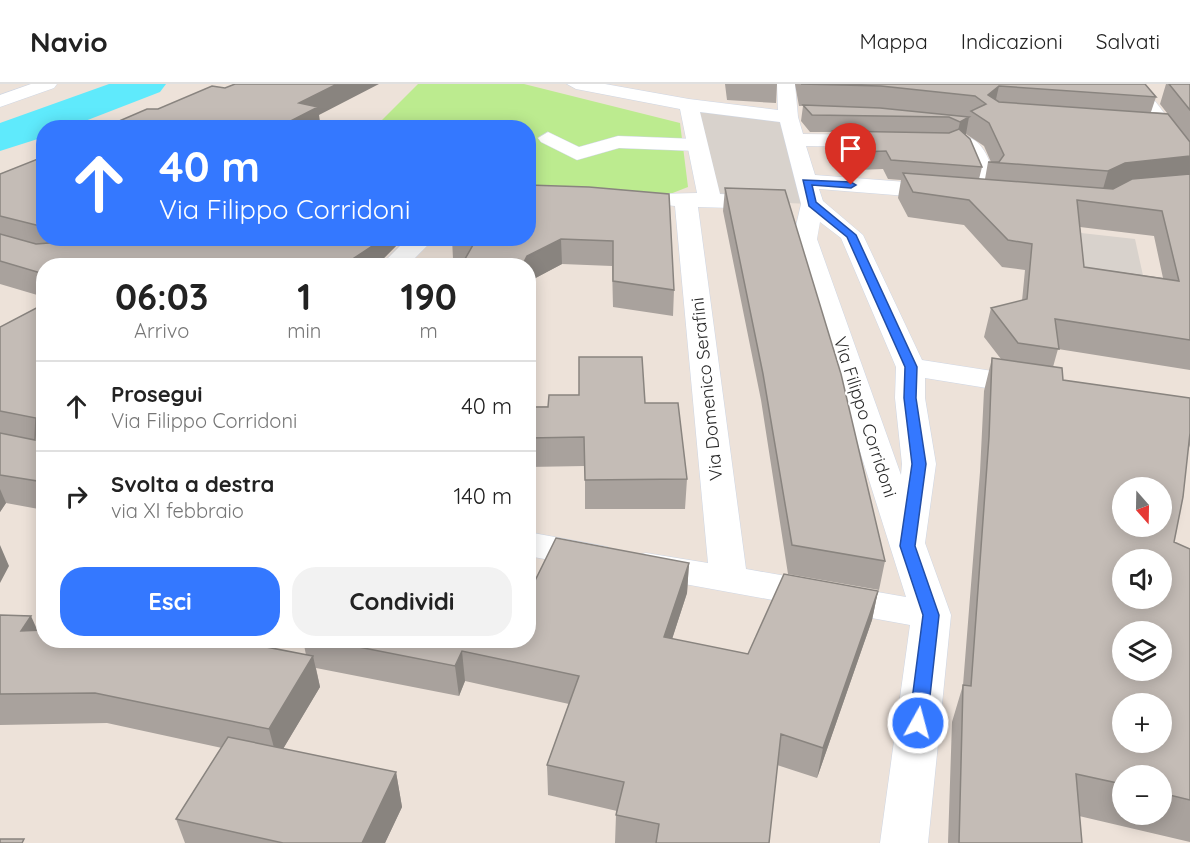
<!DOCTYPE html>
<html lang="it">
<meta charset="utf-8">
<style>
body{margin:0;font-family:Quicksand,sans-serif;background:#f2f2f2;color:#222;height:100vh;display:flex;flex-direction:column;font-size:22px;white-space:nowrap}
*{box-sizing:border-box;margin:0}
p{font-size:20px;color:#767676}
.icon{flex:none;width:33px;height:33px;fill:none;stroke:currentColor;stroke-width:2;stroke-linecap:round;stroke-linejoin:round}
.map{position:relative;flex:1;overflow:hidden}
.drawer{position:absolute;left:36px;top:174px;width:500px;height:390px;display:flex;flex-direction:column;background:#fff;border-radius:24px;box-shadow:0 3px 15px #0003}
.drawer>*{flex:none}
.banner{position:absolute;left:36px;top:36px;width:500px;height:126px;border-radius:24px;box-shadow:0 3px 15px #0003;background:#3478ff;color:#fff;overflow:hidden}
.needle{width:39px;rotate:160deg}
.buttons{position:absolute;left:1112px;top:393px;display:grid;gap:12px}
.buttons a{display:grid;place-items:center;width:60px;height:60px;border-radius:50%;background:#fff;box-shadow:0 3px 15px #0003;font-size:30px}
.pin{position:absolute;display:grid;place-items:center;width:51px;height:51px;color:#fff;margin:-62px -26px;border-radius:50% 50% 50% 0;rotate:-45deg;box-shadow:0 0 6px #0007}
.pin .icon{rotate:45deg}
.me{position:absolute;width:66px;margin:-33px;rotate:7deg;stroke-linejoin:round;filter:drop-shadow(0 0 4px #0008)}
.turn{display:flex;align-items:center;gap:21px;height:126px;padding:0 24px;font-size:27px}
.turn .icon{width:78px;height:78px;stroke-width:2.5}
.turn b{display:block;font-size:42px;line-height:51px}
.eta{display:flex;justify-content:space-evenly;align-items:center;height:102px;text-align:center}
.eta b{font-size:36px;font-weight:700;line-height:42px}
.cta{display:flex;gap:12px;margin-top:auto;padding:12px 24px}
.cta a{flex:1;height:69px;border-radius:24px;background:#3478ff;color:#fff;font-size:24px;font-weight:700;line-height:69px;text-align:center}
.cta a+a{background:#f2f2f2;color:#222}
ul{padding:0;list-style:none}
li{display:flex;align-items:center;gap:18px;height:90px;padding:0 24px;border-top:2px solid #e0e0e0}
li div{flex:1}
li b{display:block;font-size:22px}
li em{font-style:normal}
header{display:flex;align-items:center;gap:36px;box-sizing:border-box;height:84px;padding:0 30px;background:#fff;border-bottom:2px solid #e0e0e0}
header strong{font-size:28px}
nav{display:flex;gap:33px;margin-inline-start:auto;font-size:21px}
.map>svg:first-child{display:block}
.green{fill:#bceb8f}
.plaza{fill:#d8d2cc}
.lines{fill:none;stroke-linecap:round;stroke-linejoin:round}
.river{fill:#5feafc;fill-rule:evenodd}
.pedestrian-casing{stroke:#ced6e4;stroke-width:1}
.minor-casing{stroke:#ced6e4;stroke-width:1}
.pedestrian{fill:#fff;fill-rule:evenodd}
.minor{fill:#fff;fill-rule:evenodd}
.wall{fill:#a9a29d;fill-rule:evenodd}
.shaded-wall{fill:#89847f}
.building{fill:#c4bcb6;stroke:#89847f;stroke-width:1.5;fill-rule:evenodd}
.route{fill:#3478ff;stroke:#224ea6;stroke-width:1.5}
.labels{text-anchor:middle;stroke-width:4.5;stroke-linejoin:round;paint-order:stroke}
.street-label{font-size:18px;fill:#292929;stroke:#fff}
</style>
<header>
<strong>Navio</strong>
<nav><a>Mappa</a><a>Indicazioni</a><a>Salvati</a></nav>
</header>
<div class="map">
<svg width="1190" height="759" viewBox="0 0 1190 759">
<rect width="100%" height="100%" fill="#ede2d9"/>
<path class="green" d="M 418,0 L 524,0 L 680,39 L 688,103 L 670,110 L 528,108 L 528,44 L 374,44 Z"/>
<path class="plaza" d="M 689,21 L 788,33 L 812,120 L 710,116 Z
M 1081,149 L 1135,155 L 1149,219 L 1067,209 L 1062,154 L 1082,156 Z"/>
<g class="lines">
<path class="river" d="M 109,0 L 166,0 L 160,8 L 67,44 L 44,44 L 44,53 L 0,67 L 0,39 Z"/>
<defs>
<path id="pedestrian" d="M 1124,0 L 1142,0 L 1190,63 L 1190,82 L 1183,80 Z
M 548,48 L 579,63 L 618,52 L 697,55 L 707,61 L 697,67 L 619,64 L 577,76 L 541,58 L 538,54 Z
M 965,52 C 985,57 990,79 996,96 L 993,100 L 979,100 L 968,72 L 955,58 Z"/>
<path id="minor" d="M 31,0 L 57,0 L 54,4 L 0,23 L 0,11 Z
M 567,0 L 605,0 L 689,15 L 778,26 L 777,0 L 795,0 L 798,33 L 803,50 L 877,51 L 884,53 L 887,57 L 884,61 L 877,63 L 806,62 L 815,91 L 945,101 L 953,103 L 956,108 L 953,113 L 945,115 L 819,105 L 823,117 L 863,151 L 922,276 L 1030,293 L 1041,296 L 1045,302 L 1041,308 L 1030,311 L 925,294 L 925,314 L 936,380 L 925,459 L 951,531 L 928,759 L 880,759 L 910,541 L 646,493 L 633,490 L 627,481 L 633,472 L 646,469 L 708,479 L 675,122 L 656,120 L 653,115 L 656,110 L 697,109 L 680,25 L 576,5 ZM 700,28 L 780,38 L 801,120 L 793,155 L 906,513 L 746,485 L 698,123 L 768,125 L 776,123 L 779,118 L 776,113 L 720,110 ZM 820,138 L 841,154 L 896,283 L 895,314 L 902,380 L 901,391 L 817,155 Z
M 408,154 L 435,154 L 407,182 L 380,182 Z
M 528,448 L 608,463 L 613,472 L 608,481 L 595,484 L 528,472 Z"/>
</defs>
<use href="#pedestrian" class="pedestrian-casing"/>
<use href="#minor" class="minor-casing"/>
<use href="#pedestrian" class="pedestrian"/>
<use href="#minor" class="minor"/>
</g>
<path class="wall" d="M 725,0 L 777,0 L 776,19 L 727,16 Z
M 795,0 L 1145,0 L 1156,13 L 1151,28 L 1167,29 L 1160,20 L 1166,0 L 1190,0 L 1190,286 L 1058,265 L 1053,283 L 1063,296 L 1190,314 L 1190,361 L 1188,366 L 1174,458 L 1190,465 L 1190,758 L 1079,732 L 1082,759 L 948,759 L 952,638 L 963,601 L 980,388 L 984,307 L 992,274 L 1001,275 L 984,253 L 991,224 L 1022,217 L 1025,186 L 1002,183 L 964,141 L 908,133 L 898,114 L 901,96 L 888,95 L 883,85 L 857,86 L 830,65 L 832,48 L 810,48 L 801,37 L 803,22 L 799,22 ZM 969,34 L 966,50 L 984,62 L 991,78 L 988,78 L 985,95 L 979,95 L 982,83 L 965,50 L 966,50 ZM 1080,143 L 1154,152 L 1163,194 L 1084,183 ZM 1122,692 L 1161,692 L 1161,730 L 1122,730 Z
M 44,69 L 44,154 L 404,154 L 379,179 L 380,182 L 44,182 L 44,213 L 0,200 L 0,90 L 38,75 Z
M 589,103 L 674,206 L 673,232 L 613,223 L 612,182 L 562,180 L 528,198 L 464,176 L 453,175 L 452,154 L 528,154 Z
M 725,104 L 885,477 L 879,506 L 788,490 L 761,316 L 723,127 Z
M 44,220 L 44,426 L 6,419 L 0,428 L 0,243 Z
M 645,319 L 687,395 L 685,425 L 585,425 L 585,382 L 528,383 L 528,323 Z
M 689,479 L 687,509 L 672,555 L 748,570 L 878,507 L 872,536 L 817,694 L 777,681 L 769,759 L 615,759 L 616,731 L 617,727 L 548,711 L 547,681 L 569,620 L 465,597 L 459,612 L 316,584 L 320,603 L 283,665 L 396,688 L 402,723 L 385,759 L 185,759 L 176,735 L 222,664 L 107,639 L 0,641 L 0,531 L 37,546 L 306,571 L 303,556 L 528,556 Z"/>
<path class="shaded-wall" d="M 337,0 L 379,0 L 319,31 L 321,44 L 277,44 L 299,19 Z
M 999,2 L 994,24 L 988,11 Z
M 969,33 L 966,50 L 956,55 L 960,38 Z
M 1190,72 L 1190,95 L 1101,112 L 1108,87 L 1125,79 Z
M 128,154 L 173,154 L 137,175 L 127,159 Z
M 376,154 L 404,154 L 379,179 L 380,182 L 342,182 Z
M 561,155 L 562,180 L 528,198 L 528,182 L 522,182 L 527,172 Z
M 0,405 L 6,419 L 0,428 Z
M 0,461 L 9,482 L 0,499 Z
M 689,479 L 687,509 L 663,583 L 664,553 Z
M 878,507 L 872,536 L 817,694 L 823,664 Z
M 31,532 L 44,561 L 21,547 Z
M 462,567 L 465,597 L 459,612 L 455,582 Z
M 313,572 L 320,603 L 277,675 L 269,645 Z
M 396,688 L 402,723 L 385,759 L 362,759 Z"/>
<path class="building" d="M 235,0 L 337,0 L 299,19 L 318,23 L 277,44 L 103,44 L 147,25 L 158,25 L 212,2 L 225,4 Z
M 801,0 L 1145,0 L 1156,13 L 999,2 L 988,11 L 999,18 L 1168,30 L 1190,58 L 1190,72 L 1125,79 L 1108,87 L 988,78 L 999,78 L 1004,71 L 989,39 L 971,27 L 986,20 L 975,12 L 881,2 Z
M 1169,0 L 1190,0 L 1190,26 Z
M 803,21 L 880,24 L 969,33 L 960,38 L 949,33 L 812,31 Z
M 959,45 L 970,55 L 982,83 L 891,76 L 886,67 L 859,68 L 833,47 L 949,49 Z
M 44,69 L 44,143 L 0,132 L 0,90 L 38,75 L 39,71 Z
M 903,89 L 1113,105 L 1132,95 L 1190,90 L 1190,256 L 1055,235 L 1059,265 L 1018,259 L 991,224 L 1027,215 L 1032,160 L 1008,156 L 969,116 L 913,108 ZM 1077,116 L 1162,127 L 1179,197 L 1084,183 Z
M 528,101 L 589,103 L 669,110 L 674,206 L 613,197 L 613,157 L 561,155 L 527,172 L 522,182 L 461,182 L 477,154 L 528,154 Z
M 725,104 L 785,106 L 841,290 L 885,477 L 792,461 L 763,290 Z
M 0,150 L 36,160 L 74,157 L 72,154 L 128,154 L 127,159 L 161,159 L 169,154 L 376,154 L 375,156 L 377,159 L 342,182 L 44,182 L 44,190 L 0,177 Z
M 44,220 L 44,398 L 0,391 L 0,349 L 35,356 L 36,334 L 0,327 L 0,243 Z
M 579,273 L 642,273 L 645,319 L 678,319 L 687,395 L 585,396 L 584,353 L 528,354 L 528,323 L 548,323 L 549,311 L 579,311 Z
M 992,274 L 1062,284 L 1063,296 L 1190,314 L 1190,349 L 1183,413 L 1174,458 L 1190,465 L 1190,716 L 1161,709 L 1161,692 L 1122,692 L 1122,700 L 1076,690 L 1082,759 L 959,759 L 963,601 L 971,602 L 989,353 ZM 1122,404 L 1161,404 L 1161,442 L 1122,442 ZM 1122,476 L 1161,476 L 1161,514 L 1122,514 ZM 1122,548 L 1161,548 L 1161,586 L 1122,586 ZM 1122,620 L 1161,620 L 1161,658 L 1122,658 Z
M 556,454 L 689,479 L 664,553 L 748,570 L 784,490 L 878,507 L 823,664 L 781,650 L 769,759 L 656,759 L 659,740 L 616,731 L 624,698 L 547,681 L 579,592 L 462,567 L 455,582 L 323,556 L 528,556 L 528,511 Z
M 0,531 L 31,532 L 21,547 L 44,546 L 44,556 L 230,556 L 313,572 L 269,645 L 95,609 L 0,610 Z
M 228,653 L 396,688 L 362,759 L 283,759 L 176,735 Z
M 0,755 L 24,755 L 22,759 L 0,759 Z"/>
<path class="route" d="M 803,96 L 851,98 L 856,101 L 851,104 L 812,101 L 816,118 L 856,151 L 917,283 L 916,314 L 926,380 L 915,462 L 939,531 L 927,639 L 924,644 L 912,644 L 909,639 L 923,531 L 900,462 L 912,380 L 904,314 L 905,283 L 847,153 L 809,122 Z"/>
<g class="labels">
<g class="street-label">
<text transform="translate(707 305) rotate(-96)" y="6">Via Domenico Serafini</text>
<text transform="translate(865 333) rotate(72)" y="6">Via Filippo Corridoni</text>
</g>
</g>
</svg>
<div class="buttons">
<a><svg class="needle" viewBox="-14 -14 28 28"><path d="M0-13l5 13h-10z" fill="#e53935"/><path d="M0 13l5-13h-10z" fill="#767676"/></svg></a>
<a><svg class="icon" aria-label="sound" viewBox="0 0 24 24"><path d="M4 9h4l5-4v14l-5-4H4zM17 9q2 3 0 6"/></svg></a>
<a><svg class="icon" aria-label="layers" viewBox="0 0 24 24"><path d="M12 4l9 5-9 5-9-5zM3 14l9 5 9-5"/></svg></a>
<a>+</a>
<a>−</a>
</div>
<div class="pin" style="left:851px;top:101px;background:#d93025"><svg class="icon" aria-label="arrive" viewBox="0 0 24 24"><path d="M6 21V4h12l-3 4 3 4H6"/></svg></div>
<svg class="me" style="left:918px;top:639px" viewBox="-20 -20 40 40"><circle r="17" fill="#3478ff" stroke="#fff" stroke-width="3"/><path d="M0-11L8 9 0 5-8 9z" fill="#fff"/></svg>
<div class="banner">
<div class="turn"><svg class="icon" aria-label="ahead" viewBox="0 0 24 24"><path d="M12 20V5M6 11l6-6 6 6"/></svg><div><b>40 m</b>Via Filippo Corridoni</div></div>
</div>
<section class="drawer">
<div class="eta">
<div><b>06:03</b><p>Arrivo</p></div>
<div><b>1</b><p>min</p></div>
<div><b>190</b><p>m</p></div>
</div>
<ul>
<li><svg class="icon" aria-label="ahead" viewBox="0 0 24 24"><path d="M12 20V5M6 11l6-6 6 6"/></svg><div><b>Prosegui</b><p>Via Filippo Corridoni</p></div><em>40 m</em></li>
<li><svg class="icon" aria-label="right" viewBox="0 0 24 24"><path d="M7 20v-9h11M14 6l5 5-5 5"/></svg><div><b>Svolta a destra</b><p>via XI febbraio</p></div><em>140 m</em></li>
</ul>
<div class="cta"><a>Esci</a><a>Condividi</a></div>
</section>
</div>
